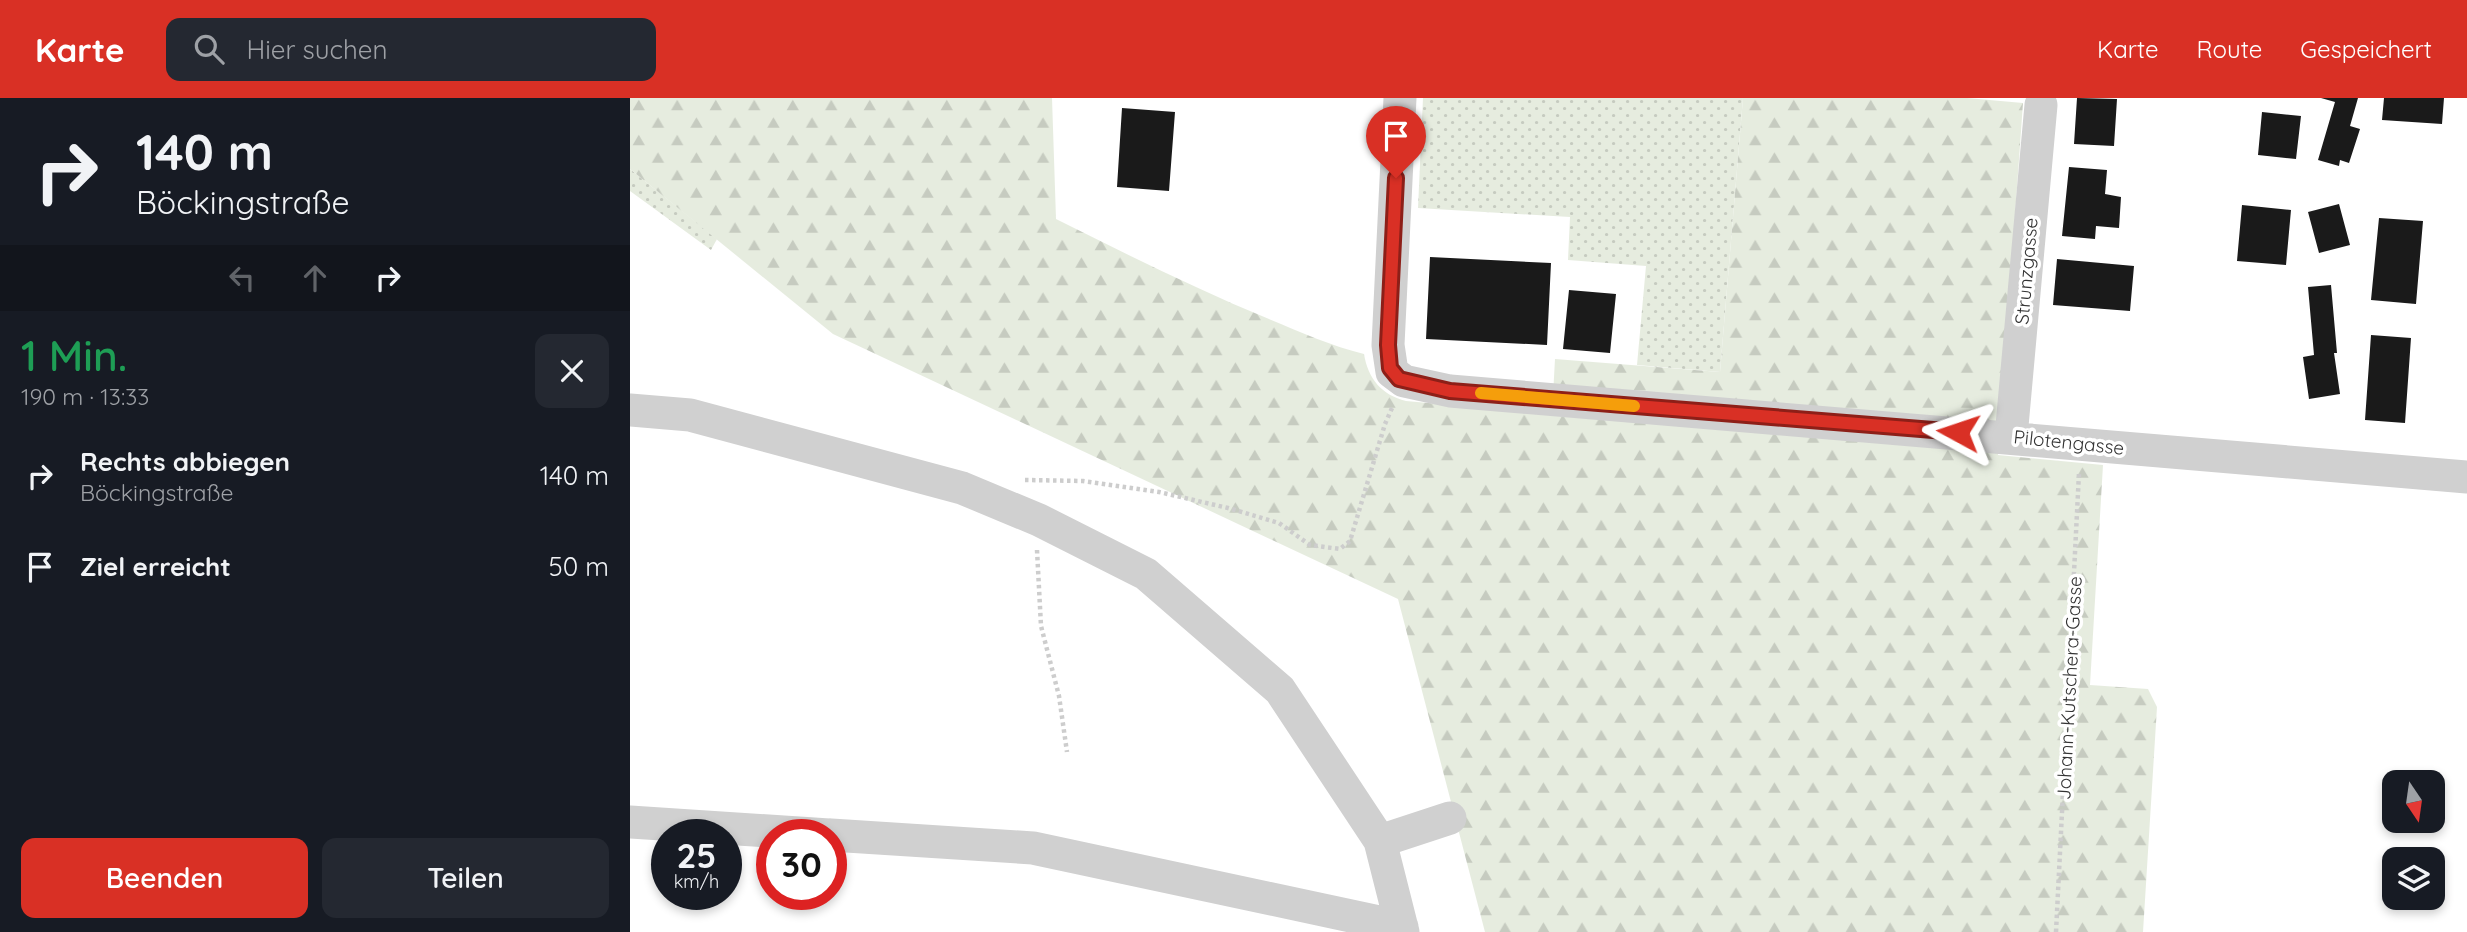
<!DOCTYPE html>
<html lang="de">
<meta charset="utf-8">
<style>
body{margin:0;font-family:Quicksand,sans-serif;background:#242831;color:#f1f3f6;height:100vh;display:flex;flex-direction:column;font-size:26px;white-space:nowrap}
*{box-sizing:border-box;margin:0}
p{font-size:23px;color:#9ea1a6}
.icon{flex:none;width:38px;height:38px;fill:none;stroke:currentColor;stroke-width:2;stroke-linecap:round;stroke-linejoin:round}
.map{position:relative;flex:1;overflow:hidden}
.sheet{display:flex;flex-direction:column;background:#171b24;width:630px}
.sheet>*{flex:none}
.banner{background:#171b24;color:#f1f3f6;overflow:hidden}
.needle{width:46px;rotate:167deg}
.controls{position:absolute;left:1752px;top:672px;display:grid;gap:14px}
.controls a{display:grid;place-items:center;width:63px;height:63px;border-radius:14px;background:#171b24;box-shadow:0 4px 10px #0003;font-size:35px}
.speed{position:absolute;left:21px;top:721px;display:flex;gap:14px;font-size:35px;font-weight:700;text-align:center}
.speed>*{display:grid;place-content:center;width:91px;height:91px;border-radius:50%;background:#171b24;box-shadow:0 4px 10px #0003;line-height:1}
.speed small{font-size:18px;font-weight:400}
.speed .limit{border:10px solid #d22;background:#fff;color:#111}
.pin{position:absolute;display:grid;place-items:center;width:60px;height:60px;color:#fff;margin:-72px -30px;border-radius:50% 50% 50% 0;rotate:-45deg;box-shadow:0 0 7px #0007}
.pin .icon{rotate:45deg}
.me{position:absolute;width:77px;margin:-38px;rotate:275deg;stroke-linejoin:round;filter:drop-shadow(0 0 5px #0008)}
.turn{display:flex;align-items:center;gap:24px;height:147px;padding:0 21px;font-size:32px}
.turn .icon{width:91px;height:91px;stroke-width:2.5}
.turn b{display:block;font-size:49px;line-height:60px}
.lanes{display:flex;align-items:center;height:66px;padding:0 21px;background:#0003;justify-content:center;gap:35px;direction:ltr}
.lanes .off{opacity:.35}
.round{display:grid;place-items:center;flex:none;width:74px;height:74px;border-radius:14px;background:#242831}
.summary{display:flex;align-items:center;justify-content:space-between;height:119px;padding:0 21px}
h1{font-size:42px;font-weight:600;line-height:52px;color:#1e9e55}
.action{display:flex;gap:14px;margin-top:auto;padding:14px 21px}
.action a{flex:1;height:80px;border-radius:14px;background:#d93025;color:#fff;font-size:28px;font-weight:600;line-height:80px;text-align:center}
.action a+a{background:#242831;color:#f1f3f6}
ul{padding:0;list-style:none}
li{display:flex;align-items:center;gap:21px;height:91px;padding:0 21px}
li div{flex:1}
li b{display:block;font-size:26px}
li em{font-style:normal}
header{display:flex;align-items:center;gap:42px;box-sizing:border-box;height:98px;padding:0 35px;background:#d93025;color:#fff}
header strong{font-size:33px}
nav{display:flex;gap:38px;margin-inline-start:auto;font-size:24px}
.search{width:490px;height:63px;background:#242831;display:flex;align-items:center;gap:18px;box-sizing:border-box;padding:0 24px;border-radius:14px;color:#9ea1a6;font-size:26px}
main{display:flex;flex:1;min-height:0}
.map>svg:first-child{display:block}
.green{fill:url(#green-dots)}
.forest{fill:url(#forest-firs)}
.building{fill:#1a1a1a}
.lines{fill:none;stroke-linecap:round;stroke-linejoin:round}
.path{stroke:#cdcdcd;stroke-width:4.5;stroke-dasharray:3.5 3.5;stroke-linecap:butt}
.minor{stroke:#d0d0d0;stroke-width:33}
.route-casing{stroke:#8d1f18;stroke-width:18}
.route{stroke:#d93025;stroke-width:12}
.slow{stroke:#f59e0b;stroke-width:12}
.labels{text-anchor:middle;stroke-width:7;stroke-linejoin:round;paint-order:stroke}
.street-label{font-size:19px;fill:#333;stroke:#fff}
</style>
<header>
<strong>Karte</strong>
<div class="search"><svg class="icon" aria-label="search" viewBox="0 0 24 24"><circle cx="10" cy="10" r="6"/><path d="M15 15l6 6"/></svg>Hier suchen</div>
<nav><a>Karte</a><a>Route</a><a>Gespeichert</a></nav>
</header>
<main>
<section class="sheet">
<div class="banner">
<div class="turn"><svg class="icon" aria-label="right" viewBox="0 0 24 24"><path d="M7 20v-9h11M14 6l5 5-5 5"/></svg><div><b>140 m</b>Böckingstraße</div></div>
<div class="lanes"><svg class="icon off" aria-label="left" viewBox="0 0 24 24"><path d="M17 20v-9H6M10 6l-5 5 5 5"/></svg><svg class="icon off" aria-label="ahead" viewBox="0 0 24 24"><path d="M12 20V5M6 11l6-6 6 6"/></svg><svg class="icon" aria-label="right" viewBox="0 0 24 24"><path d="M7 20v-9h11M14 6l5 5-5 5"/></svg></div>
</div>
<div class="summary"><div><h1>1 Min.</h1><p>190 m · 13:33</p></div><a class="round"><svg class="icon" aria-label="close" viewBox="0 0 24 24"><path d="M6 6l12 12M18 6L6 18"/></svg></a></div>
<ul>
<li><svg class="icon" aria-label="right" viewBox="0 0 24 24"><path d="M7 20v-9h11M14 6l5 5-5 5"/></svg><div><b>Rechts abbiegen</b><p>Böckingstraße</p></div><em>140 m</em></li>
<li><svg class="icon" aria-label="arrive" viewBox="0 0 24 24"><path d="M6 21V4h12l-3 4 3 4H6"/></svg><div><b>Ziel erreicht</b></div><em>50 m</em></li>
</ul>
<div class="action"><a>Beenden</a><a>Teilen</a></div>
</section>
<div class="map">
<svg width="1837" height="834" viewBox="0 0 1837 834">
<defs>
<pattern id="green-dots" width="8" height="8" patternUnits="userSpaceOnUse" patternTransform="scale(1.75)"><rect width="8" height="8" fill="#e6ecdf"/><path d="M2 2h.1M6 6h.1" fill="none" stroke="#c6cbc0" stroke-width="1.8" stroke-linecap="round"/></pattern>
<pattern id="forest-firs" width="22" height="20" patternUnits="userSpaceOnUse" patternTransform="scale(1.75)"><rect width="22" height="20" fill="#e6ecdf"/><path d="M5 1l3.5 6h-7zM16 11l3.5 6h-7z" fill="#c6cbc0"/></pattern>
</defs>
<rect width="100%" height="100%" fill="#fff"/>
<path class="green" d="M 793,0 L 1113,0 L 1090,274 L 1007,267 L 1016,168 L 938,162 L 940,119 L 788,110 Z
M 0,71 L 87,141 L 81,152 L 0,93 Z"/>
<path class="forest" d="M 0,0 L 422,0 L 426,121 C 496,156 566,191 639,221 C 670,234 702,248 734,256 C 738,281 752,297 776,303 L 922,316 L 925,261 L 1090,274 L 1113,0 L 1337,0 L 1393,5 L 1368,357 L 1473,367 L 1460,587 L 1518,591 L 1527,609 L 1513,834 L 855,834 L 768,501 L 203,236 L 0,71 Z"/>
<path class="building" d="M 1447,0 L 1487,1 L 1484,48 L 1444,46 Z
M 1691,0 L 1728,0 L 1720,28 L 1730,31 L 1719,65 L 1710,62 L 1709,68 L 1688,62 L 1705,4 Z
M 1754,0 L 1814,0 L 1812,26 L 1752,22 Z
M 492,10 L 545,14 L 539,93 L 487,89 Z
M 1632,14 L 1671,18 L 1666,61 L 1628,57 Z
M 1439,69 L 1477,72 L 1475,96 L 1491,99 L 1489,130 L 1466,128 L 1465,141 L 1432,138 Z
M 1709,106 L 1720,147 L 1689,155 L 1678,114 Z
M 1612,107 L 1661,112 L 1656,167 L 1607,163 Z
M 1749,120 L 1793,123 L 1786,206 L 1741,202 Z
M 800,159 L 921,165 L 917,247 L 796,241 Z
M 1427,161 L 1504,168 L 1500,213 L 1423,207 Z
M 1701,187 L 1707,255 L 1704,255 L 1710,296 L 1679,301 L 1673,259 L 1684,257 L 1678,189 Z
M 939,192 L 986,196 L 980,255 L 933,251 Z
M 1741,237 L 1781,240 L 1775,325 L 1735,322 Z"/>
<g class="lines">
<path class="path" d="M 395,382 L 453,383 L 529,394 L 598,410 L 649,425 L 680,447 L 710,451 L 720,443 L 755,326 L 762,310
M 407,452 L 411,528 L 429,598 L 437,654
M 1426,834 L 1449,375"/>
<path class="minor" d="M 770,0 L 758,247 L 762,274 L 774,283 L 820,293 L 1837,379
M 0,312 L 60,317 L 332,390 L 409,422 L 516,476 L 650,592 L 750,743 L 773,834
M 1381,339 L 1411,7
M 0,724 L 199,737
M 201,737 L 403,750 L 772,829
M 750,743 L 820,720"/>
</g>
<g class="lines">
<defs>
<path id="route" d="M 766,80 L 758,247 L 760,270 L 769,281 L 820,293 L 1328,334"/>
</defs>
<use href="#route" class="route-casing"/>
<use href="#route" class="route"/>
<path class="slow" d="M 851,295 L 1004,308"/>
</g>
<g class="labels">
<g class="street-label">
<text transform="translate(1396 173) rotate(-85)" y="7">Strunzgasse</text>
<text transform="translate(1439 344) rotate(6)" y="7">Pilotengasse</text>
<text transform="translate(1439 590) rotate(-87)" y="7">Johann-Kutschera-Gasse</text>
</g>
</g>
</svg>
<div class="controls">
<a><svg class="needle" viewBox="-14 -14 28 28"><path d="M0-13l5 13h-10z" fill="#e53935"/><path d="M0 13l5-13h-10z" fill="#9ea1a6"/></svg></a>
<a><svg class="icon" aria-label="layers" viewBox="0 0 24 24"><path d="M12 4l9 5-9 5-9-5zM3 14l9 5 9-5"/></svg></a>
</div>
<div class="speed"><div>25<small>km/h</small></div><div class="limit">30</div></div>
<div class="pin" style="left:766px;top:80px;background:#d93025"><svg class="icon" aria-label="arrive" viewBox="0 0 24 24"><path d="M6 21V4h12l-3 4 3 4H6"/></svg></div>
<svg class="me" style="left:1328px;top:334px" viewBox="-20 -20 40 40"><path d="M0-17L14 15 0 8-14 15z" fill="#d93025" stroke="#fff" stroke-width="4"/></svg>
</div>
</main>
